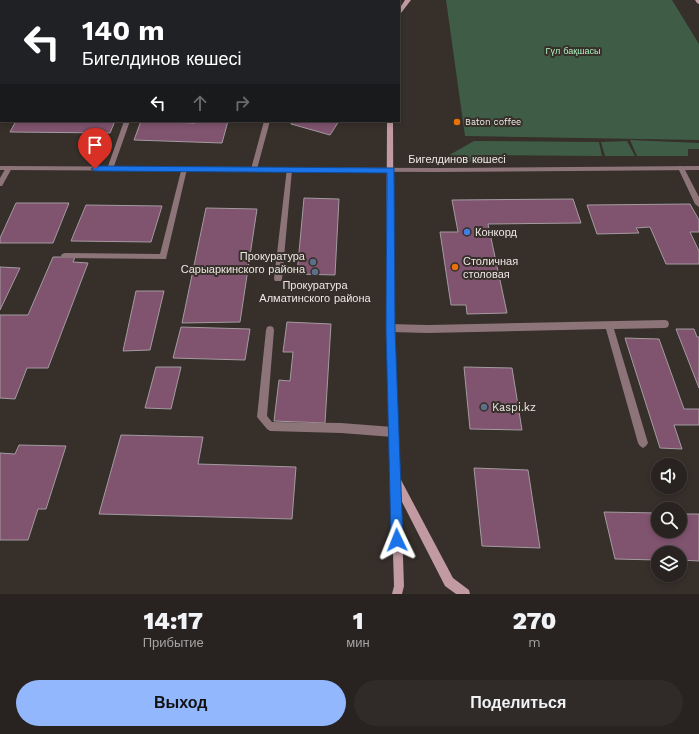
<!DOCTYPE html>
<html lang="ru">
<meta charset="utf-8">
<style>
body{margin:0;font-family:"Work Sans",sans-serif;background:#302b29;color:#f1f3f6;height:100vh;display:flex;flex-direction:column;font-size:15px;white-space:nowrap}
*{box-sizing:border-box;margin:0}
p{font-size:13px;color:#a5a4a5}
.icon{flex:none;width:22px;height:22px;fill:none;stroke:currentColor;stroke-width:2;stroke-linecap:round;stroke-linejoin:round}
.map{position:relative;height:594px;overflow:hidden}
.drawer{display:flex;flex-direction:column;background:#282320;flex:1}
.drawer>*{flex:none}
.hud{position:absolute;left:0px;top:0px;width:400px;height:122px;box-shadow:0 2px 6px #0003,0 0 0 1px #44403e;background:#202124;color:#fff;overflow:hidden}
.buttons{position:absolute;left:651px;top:458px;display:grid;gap:8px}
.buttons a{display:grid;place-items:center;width:36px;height:36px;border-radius:50%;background:#282320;box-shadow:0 2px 6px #0003,0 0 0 1px #44403e;font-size:20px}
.pin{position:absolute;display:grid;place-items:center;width:34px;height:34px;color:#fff;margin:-41px -17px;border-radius:50% 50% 50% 0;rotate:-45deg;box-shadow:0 0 4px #0007}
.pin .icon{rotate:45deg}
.me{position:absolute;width:44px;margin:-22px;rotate:358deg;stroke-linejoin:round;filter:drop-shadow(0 0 3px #0008)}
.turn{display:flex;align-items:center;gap:14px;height:84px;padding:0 16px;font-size:18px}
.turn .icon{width:52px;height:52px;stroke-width:2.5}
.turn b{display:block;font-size:28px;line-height:34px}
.lanes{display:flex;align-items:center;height:38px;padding:0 16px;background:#0003;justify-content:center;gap:20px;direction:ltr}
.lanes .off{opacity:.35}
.eta{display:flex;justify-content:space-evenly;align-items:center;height:68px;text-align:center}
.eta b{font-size:24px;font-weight:800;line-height:28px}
.action{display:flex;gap:8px;margin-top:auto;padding:8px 16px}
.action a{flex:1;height:46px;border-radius:24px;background:#92b7fd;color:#111;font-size:16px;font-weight:800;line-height:46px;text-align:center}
.action a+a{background:#302b29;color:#f1f3f6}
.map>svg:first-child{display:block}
.green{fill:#3f5d46}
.building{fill:#80536f;stroke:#a49ba0}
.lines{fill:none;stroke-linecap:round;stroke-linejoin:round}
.lane{fill:#8d7479;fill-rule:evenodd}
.street{fill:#8d7479;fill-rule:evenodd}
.secondary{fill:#c19aa2;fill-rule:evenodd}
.route{fill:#1a73e8;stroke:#114b97}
.food-dot{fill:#e8710a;stroke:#362f2a;stroke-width:1.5}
.shop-dot{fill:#3f7fe0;stroke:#362f2a;stroke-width:1.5}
.service-dot{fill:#5c6f8a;stroke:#362f2a;stroke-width:1.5}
.labels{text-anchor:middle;stroke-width:4;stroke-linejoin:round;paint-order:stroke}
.far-park-label{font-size:9px;fill:#aff4bf;stroke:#362f2a}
.far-poi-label{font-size:9px;fill:#ede8e5;stroke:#362f2a;text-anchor:start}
.street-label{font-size:11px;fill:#ede8e5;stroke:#362f2a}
.poi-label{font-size:11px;fill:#ede8e5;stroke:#362f2a;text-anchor:start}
</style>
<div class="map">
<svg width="699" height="594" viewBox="0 0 699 594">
<rect width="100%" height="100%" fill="#362f2a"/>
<path class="green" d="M 446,0 L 672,0 L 699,44 L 699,140 L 465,136 Z
M 630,140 L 699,143 L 699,149 L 688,149 L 688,156 L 637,156 Z
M 474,141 L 599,142 L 602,156 L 486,155 L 479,162 L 437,162 Z
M 627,141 L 635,156 L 605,156 L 601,142 Z"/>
<path class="building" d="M 16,121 L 115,121 L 110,133 L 10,132 Z
M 141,121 L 195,123 L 196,121 L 228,121 L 222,143 L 134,140 Z
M 292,121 L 339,121 L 330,135 L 291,124 Z
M 304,198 L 339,199 L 335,275 L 297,274 Z
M 573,199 L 581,223 L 488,224 L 507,313 L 467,314 L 466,305 L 451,305 L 440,232 L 458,232 L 452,200 Z
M 16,203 L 69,203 L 53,243 L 0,243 L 0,238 Z
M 690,204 L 699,220 L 699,232 L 690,232 L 699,251 L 699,264 L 666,264 L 650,227 L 636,228 L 639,233 L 597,234 L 587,205 Z
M 86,205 L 162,206 L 151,242 L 71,241 Z
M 206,208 L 257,209 L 240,322 L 182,323 Z
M 53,257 L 75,257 L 73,262 L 88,263 L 48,368 L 27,368 L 15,399 L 0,398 L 0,315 L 28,315 Z
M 0,267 L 20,268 L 0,310 Z
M 136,291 L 164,291 L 150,350 L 123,351 Z
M 287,322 L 331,324 L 325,423 L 274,421 L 279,380 L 290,381 L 293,352 L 283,352 Z
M 181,327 L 250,329 L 245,360 L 173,358 Z
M 676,329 L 694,329 L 697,337 L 699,337 L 699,388 Z
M 625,338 L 659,339 L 684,409 L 699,409 L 699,425 L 674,425 L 682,449 L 660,448 Z
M 156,367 L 181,367 L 171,409 L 145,408 Z
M 464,367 L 512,368 L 522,430 L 470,429 Z
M 121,435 L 203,437 L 198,464 L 296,467 L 292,519 L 99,514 Z
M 19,445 L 66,446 L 46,509 L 38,509 L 28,540 L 0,540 L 0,453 L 15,454 Z
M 474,468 L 528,470 L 540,548 L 482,546 Z
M 604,512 L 658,513 L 658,531 L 680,531 L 680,514 L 699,514 L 699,561 L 680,560 L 680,553 L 658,553 L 658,560 L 615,559 Z"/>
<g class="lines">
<path class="lane" d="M 124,121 L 130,121 L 113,169 L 110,171 L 108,171 L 107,169 Z
M 264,121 L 270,121 L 257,169 L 254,171 L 251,169 Z
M 7,166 L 11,166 L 12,168 L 2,186 L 0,186 L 0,178 Z
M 679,166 L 681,166 L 684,168 L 699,197 L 699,207 L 695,204 L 678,168 Z
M 182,167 L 184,167 L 187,169 L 166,259 L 62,258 L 61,256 L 62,254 L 65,253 L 160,254 Z
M 287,168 L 291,168 L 292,170 L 282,279 L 281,281 L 275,281 L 274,279 Z
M 665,320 L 668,321 L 669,324 L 668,327 L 665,328 L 614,329 L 648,443 L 646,446 L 643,448 L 640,446 L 638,443 L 606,329 L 428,333 L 390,332 L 387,331 L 386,328 L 387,325 L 390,324 L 428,325 Z
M 270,326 L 273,327 L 274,330 L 267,416 L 272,422 L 341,423 L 393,427 L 396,429 L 398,432 L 396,435 L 393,437 L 341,433 L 270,431 L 267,429 L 257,417 L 266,330 L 267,327 Z"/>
<path class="street" d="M 0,91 L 1,91 L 0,97 Z
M 0,166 L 436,168 L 699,166 L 699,170 L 436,172 L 0,170 Z"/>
<path class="secondary" d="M 375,0 L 381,0 L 382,1 L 376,1 Z
M 385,0 L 391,0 L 391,1 L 385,1 Z
M 405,0 L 411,0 L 401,13 L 399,14 L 399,9 Z
M 695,0 L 699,0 L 699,4 L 697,3 Z
M 387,121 L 393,121 L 394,328 L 400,478 L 453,578 L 469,590 L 470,594 L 456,594 L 445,586 L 401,500 L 404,586 L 402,594 L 392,594 L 394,586 L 386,328 Z"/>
</g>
<path class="route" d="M 95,166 L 394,168 L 395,328 L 403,540 L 401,544 L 397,546 L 393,544 L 391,540 L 386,328 L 387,173 L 95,171 L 91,169 Z"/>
<g class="food-dot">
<circle cx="457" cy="122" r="4"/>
<circle cx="455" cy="267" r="4"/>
</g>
<circle class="shop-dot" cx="467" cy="232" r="4"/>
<g class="service-dot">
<circle cx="313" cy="262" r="4"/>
<circle cx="315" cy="272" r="4"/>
<circle cx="484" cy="407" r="4"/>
</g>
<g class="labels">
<g class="far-park-label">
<text x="573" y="54">Гүл бақшасы</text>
</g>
<g class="far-poi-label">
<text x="465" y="125">Baton coffee</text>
</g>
<g class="street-label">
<text x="457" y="163">Бигелдинов көшесі</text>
</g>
<g class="poi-label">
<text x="475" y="236">Конкорд</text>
<text x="305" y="260" text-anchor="end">Прокуратура<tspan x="305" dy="13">Сарыаркинского района</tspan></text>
<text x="463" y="265">Столичная<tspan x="463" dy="13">столовая</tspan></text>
<text x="315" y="289" text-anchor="middle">Прокуратура<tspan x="315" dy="13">Алматинского района</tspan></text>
<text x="492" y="411">Kaspi.kz</text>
</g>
</g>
</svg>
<div class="buttons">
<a><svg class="icon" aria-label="sound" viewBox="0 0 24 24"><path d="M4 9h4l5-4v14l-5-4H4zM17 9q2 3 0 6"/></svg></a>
<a><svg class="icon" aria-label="search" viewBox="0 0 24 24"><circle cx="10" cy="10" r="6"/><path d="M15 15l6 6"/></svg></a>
<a><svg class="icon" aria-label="layers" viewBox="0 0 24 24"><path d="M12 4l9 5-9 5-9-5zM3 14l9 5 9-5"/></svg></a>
</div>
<div class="pin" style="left:95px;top:169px;background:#d93025"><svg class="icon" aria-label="arrive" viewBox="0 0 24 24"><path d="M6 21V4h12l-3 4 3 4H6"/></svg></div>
<svg class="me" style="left:397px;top:540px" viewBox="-20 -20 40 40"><path d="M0-17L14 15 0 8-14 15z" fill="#1a73e8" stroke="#fff" stroke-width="4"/></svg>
<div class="hud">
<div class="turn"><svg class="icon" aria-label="left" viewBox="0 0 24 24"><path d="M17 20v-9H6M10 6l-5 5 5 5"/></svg><div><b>140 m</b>Бигелдинов көшесі</div></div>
<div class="lanes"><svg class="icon" aria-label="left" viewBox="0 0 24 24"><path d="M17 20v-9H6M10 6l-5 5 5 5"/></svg><svg class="icon off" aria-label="ahead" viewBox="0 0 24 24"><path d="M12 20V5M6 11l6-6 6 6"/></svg><svg class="icon off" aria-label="right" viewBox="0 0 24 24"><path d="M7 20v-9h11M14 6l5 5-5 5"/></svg></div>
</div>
</div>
<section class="drawer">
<div class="eta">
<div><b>14:17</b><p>Прибытие</p></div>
<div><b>1</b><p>мин</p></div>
<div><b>270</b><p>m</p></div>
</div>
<div class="action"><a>Выход</a><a>Поделиться</a></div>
</section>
